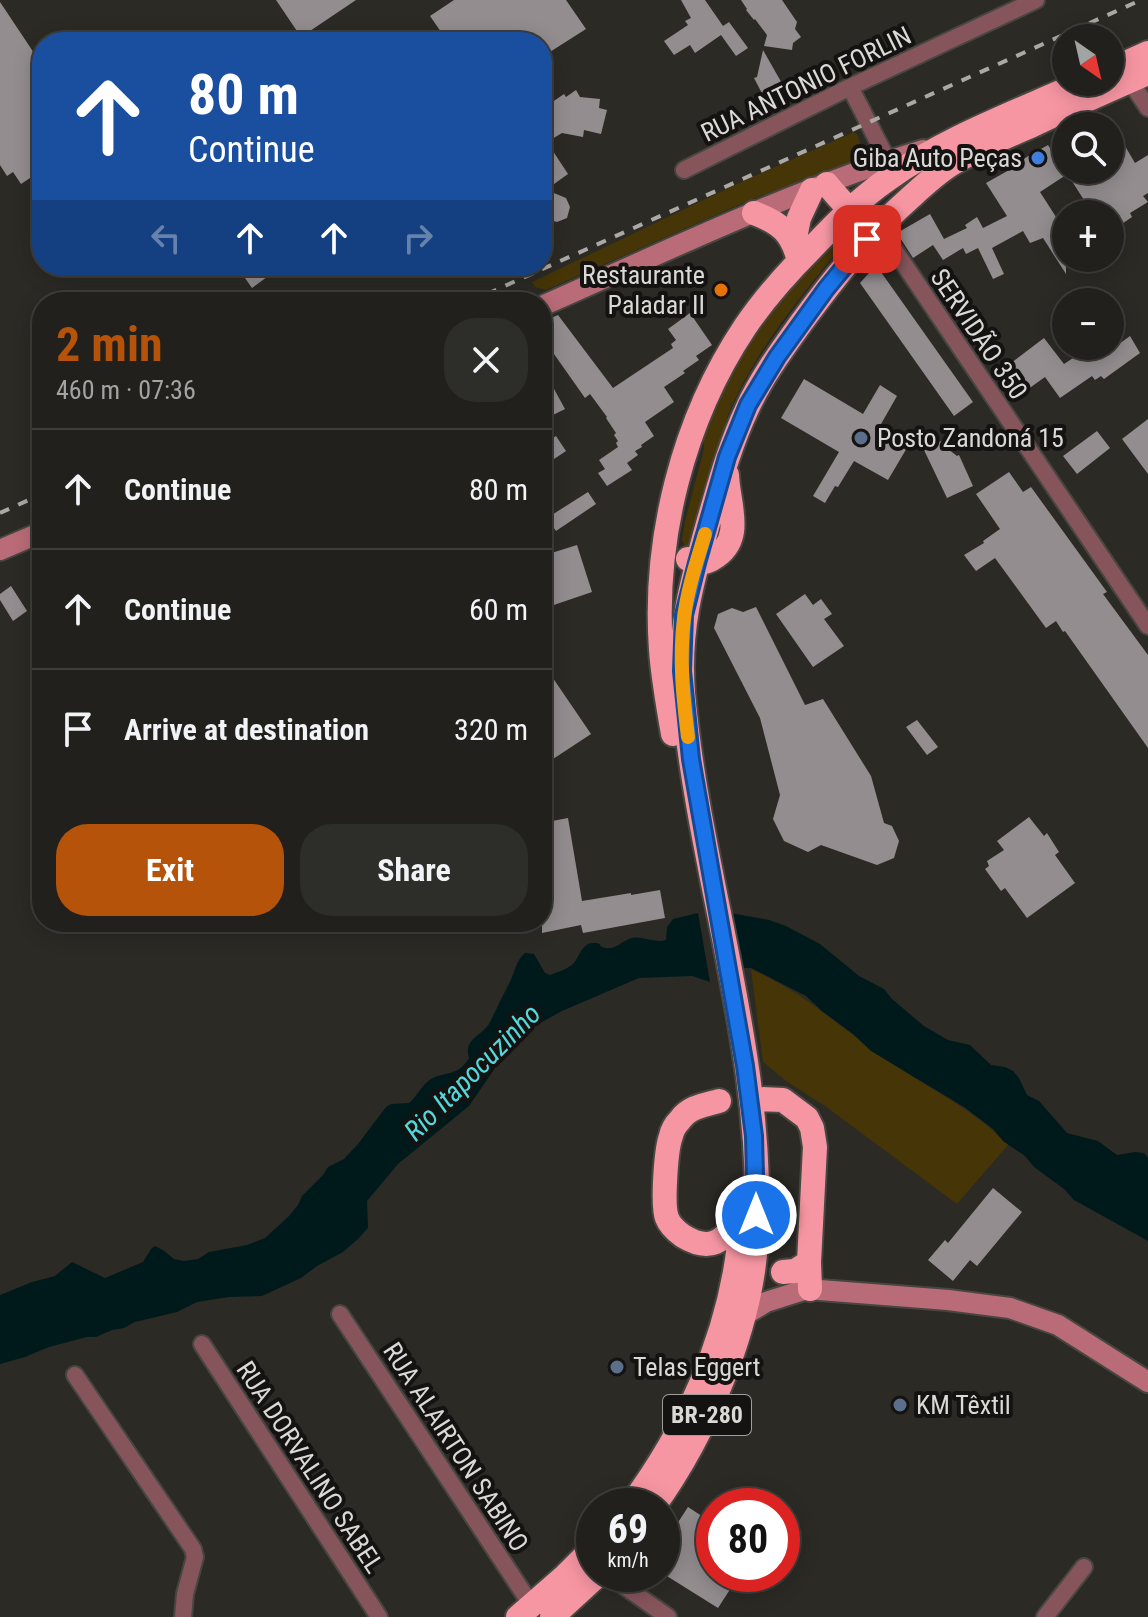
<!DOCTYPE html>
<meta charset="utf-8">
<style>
body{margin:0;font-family:"Roboto Condensed",sans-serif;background:#2d2d29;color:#f1f3f6;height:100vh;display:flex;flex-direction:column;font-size:30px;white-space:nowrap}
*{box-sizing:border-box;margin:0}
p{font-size:26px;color:#a2a3a3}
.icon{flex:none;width:44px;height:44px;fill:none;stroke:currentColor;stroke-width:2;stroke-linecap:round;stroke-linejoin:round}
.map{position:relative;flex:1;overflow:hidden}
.drawer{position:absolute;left:32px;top:292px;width:520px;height:640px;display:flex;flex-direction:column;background:#21201c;border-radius:32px;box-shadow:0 4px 20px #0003,0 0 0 2px #3e3e3b}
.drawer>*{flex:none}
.banner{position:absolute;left:32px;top:32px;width:520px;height:244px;border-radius:32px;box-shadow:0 4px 20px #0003,0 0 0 2px #3e3e3b;background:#1a4fa0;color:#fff;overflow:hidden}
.needle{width:52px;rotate:146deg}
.buttons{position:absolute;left:1052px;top:24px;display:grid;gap:16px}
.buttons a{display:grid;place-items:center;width:72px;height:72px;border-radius:50%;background:#21201c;box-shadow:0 4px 20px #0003,0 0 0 2px #3e3e3b;font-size:40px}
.speed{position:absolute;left:576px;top:1488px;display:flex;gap:16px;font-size:40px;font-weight:700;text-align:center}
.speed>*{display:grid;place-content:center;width:104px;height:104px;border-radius:50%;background:#21201c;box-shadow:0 4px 20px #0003,0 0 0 2px #3e3e3b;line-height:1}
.speed small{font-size:20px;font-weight:400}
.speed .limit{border:12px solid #d22;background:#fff;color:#111}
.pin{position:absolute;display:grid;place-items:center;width:68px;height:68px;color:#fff;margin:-34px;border-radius:16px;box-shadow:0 4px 12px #0006}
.me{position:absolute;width:88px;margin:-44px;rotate:0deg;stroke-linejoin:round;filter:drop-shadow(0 0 6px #0008)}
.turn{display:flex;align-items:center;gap:28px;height:168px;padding:0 24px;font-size:36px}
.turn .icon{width:104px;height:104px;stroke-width:2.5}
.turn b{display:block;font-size:56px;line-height:68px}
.lanes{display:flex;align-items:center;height:76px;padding:0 24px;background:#0003;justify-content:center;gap:40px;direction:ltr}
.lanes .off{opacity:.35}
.round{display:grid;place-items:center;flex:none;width:84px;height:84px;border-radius:32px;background:#2d2d29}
.headline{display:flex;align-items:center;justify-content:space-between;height:136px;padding:0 24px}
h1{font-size:48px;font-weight:700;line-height:60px;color:#b45309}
.cta{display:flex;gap:16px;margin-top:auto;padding:16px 24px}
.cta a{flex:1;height:92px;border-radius:32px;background:#b45309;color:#fff;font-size:32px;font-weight:700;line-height:92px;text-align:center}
.cta a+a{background:#2d2d29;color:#f1f3f6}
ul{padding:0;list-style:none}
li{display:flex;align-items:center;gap:24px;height:120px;padding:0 24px;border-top:2px solid #3e3e3b}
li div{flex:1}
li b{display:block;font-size:30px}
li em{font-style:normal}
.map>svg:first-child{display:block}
.green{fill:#453507}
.water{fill:#001a1b}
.building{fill:#938d90}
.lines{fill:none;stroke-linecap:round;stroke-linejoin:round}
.street-casing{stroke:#484641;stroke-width:20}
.secondary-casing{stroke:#484641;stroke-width:24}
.highway-casing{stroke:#484641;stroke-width:28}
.street{stroke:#86555c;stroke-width:16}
.secondary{stroke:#b96c77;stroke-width:20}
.highway{stroke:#f796a3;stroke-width:24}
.rail{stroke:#aba9a5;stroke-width:4;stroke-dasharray:10 10;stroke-linecap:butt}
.route-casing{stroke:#114b97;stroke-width:20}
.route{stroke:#1a73e8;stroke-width:14}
.slow{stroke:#f59e0b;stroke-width:14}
.shop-dot{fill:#3f7fe0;stroke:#141311;stroke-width:3}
.food-dot{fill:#e8710a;stroke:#141311;stroke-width:3}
.service-dot{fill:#5c6f8a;stroke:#141311;stroke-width:3}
.labels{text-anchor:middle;stroke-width:8;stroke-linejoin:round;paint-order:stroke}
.shield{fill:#141311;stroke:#9f9e9b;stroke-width:2}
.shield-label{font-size:24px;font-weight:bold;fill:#dbd9d6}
.street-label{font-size:26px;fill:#dbd9d6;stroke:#141311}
.poi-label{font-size:26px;fill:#dbd9d6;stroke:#141311;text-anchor:start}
.water-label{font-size:28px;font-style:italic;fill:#51dade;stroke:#141311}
</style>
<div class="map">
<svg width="1148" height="1617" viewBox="0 0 1148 1617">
<rect width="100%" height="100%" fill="#2c2a25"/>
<path class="green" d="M 854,132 L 857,134 L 865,156 L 862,158 L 750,200 L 546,290 L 535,287 L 532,282 L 739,183 Z
M 847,227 L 848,238 C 804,293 755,349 728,415 C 723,429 722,443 718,457 C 710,488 699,519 690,551 L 686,548 L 682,540 L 685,521 L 704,449 L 703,433 L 712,408 L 743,350 L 785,290 Z
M 751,969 C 804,992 846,1032 893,1064 C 933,1091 975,1110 1008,1145 L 957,1204 L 825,1106 L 786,1081 L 763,1062 Z"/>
<path class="water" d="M 698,913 L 710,982 L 692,976 L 639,978 L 562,1011 L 522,1033 L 508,1049 L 469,1106 L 398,1164 L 367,1201 L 368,1228 L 358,1239 L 343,1252 L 317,1266 L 301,1278 L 262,1296 L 229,1297 L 197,1302 L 177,1312 L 135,1322 L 124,1328 L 112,1330 L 96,1337 L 87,1337 L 49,1347 L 25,1357 L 0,1364 L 0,1295 L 32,1282 L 55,1276 L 72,1262 L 105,1278 L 143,1262 L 151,1249 L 155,1246 L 163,1250 L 174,1259 L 184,1261 L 198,1259 L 209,1252 L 247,1245 L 265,1238 L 289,1216 L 298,1205 L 302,1196 L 323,1175 L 328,1167 L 344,1159 L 358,1144 L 386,1107 L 391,1104 L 409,1103 C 417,1097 422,1084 431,1079 C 445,1071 458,1077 469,1058 C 463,1038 483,1036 490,1022 C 497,1008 503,995 510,982 C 515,971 516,961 525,953 L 534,954 L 545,973 L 550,975 C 557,972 566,970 573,964 C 580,957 581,943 594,943 C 603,943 597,946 605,948 C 615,950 621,942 629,939 C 641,934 653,944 666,940 L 667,927 L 673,919 Z
M 730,913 L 769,920 L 786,926 L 820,944 L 859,976 L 884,989 L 892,999 L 924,1026 L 948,1040 L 970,1045 L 991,1065 L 1005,1067 L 1013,1071 L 1019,1078 L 1027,1095 L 1039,1101 L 1067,1133 L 1098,1141 L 1117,1155 L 1135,1152 L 1144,1153 L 1148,1158 L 1148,1241 L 1074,1200 L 1064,1189 L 1034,1167 L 1025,1156 L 1003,1141 L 993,1129 L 964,1107 L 871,1051 L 853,1034 L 823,1012 L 806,996 L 751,968 L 741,968 Z"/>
<path class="building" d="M 276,0 L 356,0 L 301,37 Z
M 454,0 L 566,0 L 586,29 L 542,57 L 542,42 L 448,42 L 430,16 Z
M 681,0 L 705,0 L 723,26 L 729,22 L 748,48 L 736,56 L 721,35 L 695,53 L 690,45 L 674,55 L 664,41 L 688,25 L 685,21 L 691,18 Z
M 741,0 L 782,0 L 797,22 L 795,29 L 801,37 L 793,43 L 792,50 L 764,46 L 767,35 L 755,19 L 754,20 L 746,10 L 747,9 Z
M 0,2 L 42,65 L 42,170 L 21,184 L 13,172 L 7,176 L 0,165 Z
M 763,50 L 788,94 L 776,101 L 775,99 L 767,103 L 754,78 L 757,77 Z
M 576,90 L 580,97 L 600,99 L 599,108 L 607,110 L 601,134 L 584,130 L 583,137 L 562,133 L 547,142 L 568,174 L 547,189 L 542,181 L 542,109 L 564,94 L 566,97 Z
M 1048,145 L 1057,159 L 1066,153 L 1066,170 L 1110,170 L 1110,156 L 1125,146 L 1135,163 L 1148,155 L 1148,193 L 1143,196 L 1148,202 L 1130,213 L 1132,217 L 1110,232 L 1110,214 L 1093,214 L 1066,172 L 1066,175 L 1040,192 L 1058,220 L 1060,219 L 1066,227 L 1066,274 L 1043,238 L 1030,243 L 1023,231 L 992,248 L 1004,274 L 993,279 L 978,248 L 966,254 L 963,248 L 943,260 L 933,245 L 913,258 L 897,233 L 930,214 L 944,239 L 967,228 L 965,225 L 977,217 L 983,228 L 1007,216 L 986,183 L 1020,164 L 1018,162 Z
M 549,191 L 566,198 L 570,207 L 567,218 L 557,222 L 547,219 L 542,209 Z
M 876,265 L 973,402 L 954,416 L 860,283 Z
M 246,266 L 282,266 L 252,288 L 240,271 Z
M 690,313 L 712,345 L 696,356 L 699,360 L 683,371 L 685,373 L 664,387 L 674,402 L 645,422 L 654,436 L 641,445 L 642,447 L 635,451 L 638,455 L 627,463 L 632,470 L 607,486 L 598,473 L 605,469 L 599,460 L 618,447 L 616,443 L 618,441 L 614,435 L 616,433 L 606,418 L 607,417 L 590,394 L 585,398 L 542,337 L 542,322 L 558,315 L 613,388 L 673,348 L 671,344 L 676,340 L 668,329 Z
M 1130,336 L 1140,353 L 1104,379 L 1101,376 L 1095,380 L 1092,376 L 1060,398 L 1045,377 L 1013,400 L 995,375 L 1044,338 L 1064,364 L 1088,348 L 1090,352 L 1099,346 L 1103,346 L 1108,352 Z
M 542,367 L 565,409 L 551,416 L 546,409 L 542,412 Z
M 804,379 L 863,414 L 880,385 L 897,396 L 881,424 L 911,441 L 888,480 L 854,461 L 838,487 L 835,486 L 825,503 L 813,496 L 839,452 L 781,418 Z
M 1148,419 L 1148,474 L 1122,439 Z
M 1097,431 L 1110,448 L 1077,474 L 1063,456 Z
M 556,436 L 566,451 L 548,463 L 542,453 L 542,445 Z
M 943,440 L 948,449 L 957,456 L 959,455 L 973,486 L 947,498 L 924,450 Z
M 1009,472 L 1023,492 L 1031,487 L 1107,592 L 1103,594 L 1148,655 L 1148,748 L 1065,631 L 1063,632 L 1056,621 L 1046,628 L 995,558 L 976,571 L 964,555 L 984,543 L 983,541 L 1000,529 L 976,494 Z
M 588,492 L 596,504 L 556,531 L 547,518 Z
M 577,545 L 592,592 L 542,609 L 542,556 Z
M 11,586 L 27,611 L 13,621 L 0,600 L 0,594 Z
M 805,594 L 813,605 L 821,599 L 832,614 L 824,619 L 844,646 L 813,667 L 776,614 Z
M 756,607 L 805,705 L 823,699 L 871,776 L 884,823 L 892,826 L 899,841 L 894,858 L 877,865 L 821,845 L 808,852 L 784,841 L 773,819 L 780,795 L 760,718 L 714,628 L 718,614 L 732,608 L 743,612 Z
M 542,662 L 591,734 L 550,761 L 542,748 Z
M 917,720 L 938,747 L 927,755 L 906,727 Z
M 1029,817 L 1044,836 L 1047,833 L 1059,852 L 1055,855 L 1075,883 L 1027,918 L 1005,888 L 1001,891 L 985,869 L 989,866 L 987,861 L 1004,850 L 997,841 Z
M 568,818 L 582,901 L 631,893 L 631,895 L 660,890 L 665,918 L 583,933 L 581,925 L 542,933 L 542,823 Z
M 993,1188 L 1022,1212 L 977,1266 L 970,1260 L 953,1281 L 928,1260 L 945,1240 L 948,1243 Z
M 688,1507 L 714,1524 L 714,1574 L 740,1574 L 718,1608 L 662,1573 L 662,1547 Z"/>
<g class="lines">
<defs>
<path id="street" d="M 1130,81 L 1148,108
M 850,87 L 888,161
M 684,170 L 850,87 L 1036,0
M 879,227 L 1148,626
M 340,1314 L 532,1606
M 202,1344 L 379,1617
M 75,1375 L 193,1549 L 195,1557 L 185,1594 L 183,1617
M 607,1574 L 668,1617
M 1045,1617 L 1084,1567"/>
<path id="secondary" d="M 542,306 C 667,251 792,190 923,150
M 0,550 L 42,532
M 743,1316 L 766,1302 L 807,1289 L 948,1300 L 1010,1308 L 1058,1325 L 1148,1382"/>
<path id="highway" d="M 1110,70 L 1148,53
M 827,184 C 835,195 853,212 858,222
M 754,213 C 781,223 792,233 799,261
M 794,243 L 799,218 L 812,190
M 688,559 C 697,563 704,564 712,559 C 746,540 728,505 727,475
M 673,734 C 668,706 663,678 661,650 C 653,539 683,420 745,327 C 764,299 788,272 812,248 C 836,223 859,199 888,179 C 947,137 1017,112 1083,82
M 759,1099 L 783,1100 L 807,1118 L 812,1128 L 815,1147 L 809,1262 L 810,1289
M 719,1101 C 704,1105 689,1107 680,1120 C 676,1124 672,1131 671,1136 C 666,1149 662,1205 667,1218 C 670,1226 676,1231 683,1236 C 711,1253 722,1241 741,1219
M 783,1272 L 795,1271 L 809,1262
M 630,1506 C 686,1431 728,1339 739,1245
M 654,1506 C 705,1435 751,1329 756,1242 C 767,1056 699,877 683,693 C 678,629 692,581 709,520 C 720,482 730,445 747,409 C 761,378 781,351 801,323 C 834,278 868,235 911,197 C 923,186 936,174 950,165 C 976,149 1005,137 1033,125 C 1071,107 1109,90 1148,73
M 518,1617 L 565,1576 L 594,1547
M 552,1617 L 599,1574"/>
</defs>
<use href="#street" class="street-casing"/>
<use href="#secondary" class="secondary-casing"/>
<use href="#highway" class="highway-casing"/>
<use href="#street" class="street"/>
<use href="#secondary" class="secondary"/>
<use href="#highway" class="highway"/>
<path class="rail" d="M 469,302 L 1141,0
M 0,513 L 42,494"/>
</g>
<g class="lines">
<defs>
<path id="route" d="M 756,1215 L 754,1136 L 745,1066 L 691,759 L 682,671 L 684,615 L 697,563 L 727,457 L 748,405 L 777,357 L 826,289 L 867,239"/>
</defs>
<use href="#route" class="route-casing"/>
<use href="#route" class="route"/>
<path class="slow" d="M 688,737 C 683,697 679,658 684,619 C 687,590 697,561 705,534"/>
</g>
<circle class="shop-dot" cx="1038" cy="158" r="8"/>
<circle class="food-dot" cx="721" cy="290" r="8"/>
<g class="service-dot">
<circle cx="861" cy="438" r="8"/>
<circle cx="617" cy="1367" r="8"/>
<circle cx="900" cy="1405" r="8"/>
</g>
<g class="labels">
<rect class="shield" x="663" y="1395" width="88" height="40" rx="6"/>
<g class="shield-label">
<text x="707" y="1423">BR-280</text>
</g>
<g class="street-label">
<text transform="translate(806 84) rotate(-26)" y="9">RUA ANTONIO FORLIN</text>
<text transform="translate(979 334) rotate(56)" y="9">SERVIDÃO 350</text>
<text transform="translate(456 1447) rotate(57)" y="9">RUA ALAIRTON SABINO</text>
<text transform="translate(310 1467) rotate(57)" y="9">RUA DORVALINO SABEL</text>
</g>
<g class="poi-label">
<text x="1022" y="167" text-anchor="end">Giba Auto Peças</text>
<text x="705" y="284" text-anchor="end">Restaurante<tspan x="705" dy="30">Paladar II</tspan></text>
<text x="877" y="447">Posto Zandoná 15</text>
<text x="633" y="1376">Telas Eggert</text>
<text x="916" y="1414">KM Têxtil</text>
</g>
<g class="water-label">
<text transform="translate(472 1072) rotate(-45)" y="10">Rio Itapocuzinho</text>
</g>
</g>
</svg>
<div class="buttons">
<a><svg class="needle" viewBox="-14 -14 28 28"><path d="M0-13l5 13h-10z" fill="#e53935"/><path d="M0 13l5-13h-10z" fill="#a2a3a3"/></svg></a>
<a><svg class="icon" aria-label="search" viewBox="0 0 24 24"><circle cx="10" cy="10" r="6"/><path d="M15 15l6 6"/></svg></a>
<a>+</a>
<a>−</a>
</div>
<div class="speed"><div>69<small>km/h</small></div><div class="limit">80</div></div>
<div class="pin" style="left:867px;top:239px;background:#d93025"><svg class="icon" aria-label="arrive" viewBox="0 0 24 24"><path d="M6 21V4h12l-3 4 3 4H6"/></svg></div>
<svg class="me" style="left:756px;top:1215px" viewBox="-20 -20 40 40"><circle r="17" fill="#1a73e8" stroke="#fff" stroke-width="3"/><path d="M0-11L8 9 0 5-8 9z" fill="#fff"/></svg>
<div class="banner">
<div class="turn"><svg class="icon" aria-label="ahead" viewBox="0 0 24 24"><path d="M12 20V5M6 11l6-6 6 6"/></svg><div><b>80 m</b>Continue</div></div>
<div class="lanes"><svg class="icon off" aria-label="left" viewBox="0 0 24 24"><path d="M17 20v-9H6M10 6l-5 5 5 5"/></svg><svg class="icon" aria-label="ahead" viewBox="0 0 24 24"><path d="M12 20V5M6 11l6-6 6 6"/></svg><svg class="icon" aria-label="ahead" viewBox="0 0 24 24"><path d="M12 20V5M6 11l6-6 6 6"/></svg><svg class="icon off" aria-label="right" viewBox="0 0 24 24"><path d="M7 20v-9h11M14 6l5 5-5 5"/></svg></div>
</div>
<section class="drawer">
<div class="headline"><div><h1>2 min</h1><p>460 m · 07:36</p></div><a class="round"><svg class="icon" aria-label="close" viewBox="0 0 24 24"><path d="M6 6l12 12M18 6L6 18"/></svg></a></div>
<ul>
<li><svg class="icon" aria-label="ahead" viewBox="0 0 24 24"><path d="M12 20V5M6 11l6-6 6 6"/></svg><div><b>Continue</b></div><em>80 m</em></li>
<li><svg class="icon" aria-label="ahead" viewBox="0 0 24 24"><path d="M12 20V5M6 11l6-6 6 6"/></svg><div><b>Continue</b></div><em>60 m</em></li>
<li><svg class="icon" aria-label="arrive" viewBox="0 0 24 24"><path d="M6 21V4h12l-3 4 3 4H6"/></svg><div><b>Arrive at destination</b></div><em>320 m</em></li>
</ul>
<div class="cta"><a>Exit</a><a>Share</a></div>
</section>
</div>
